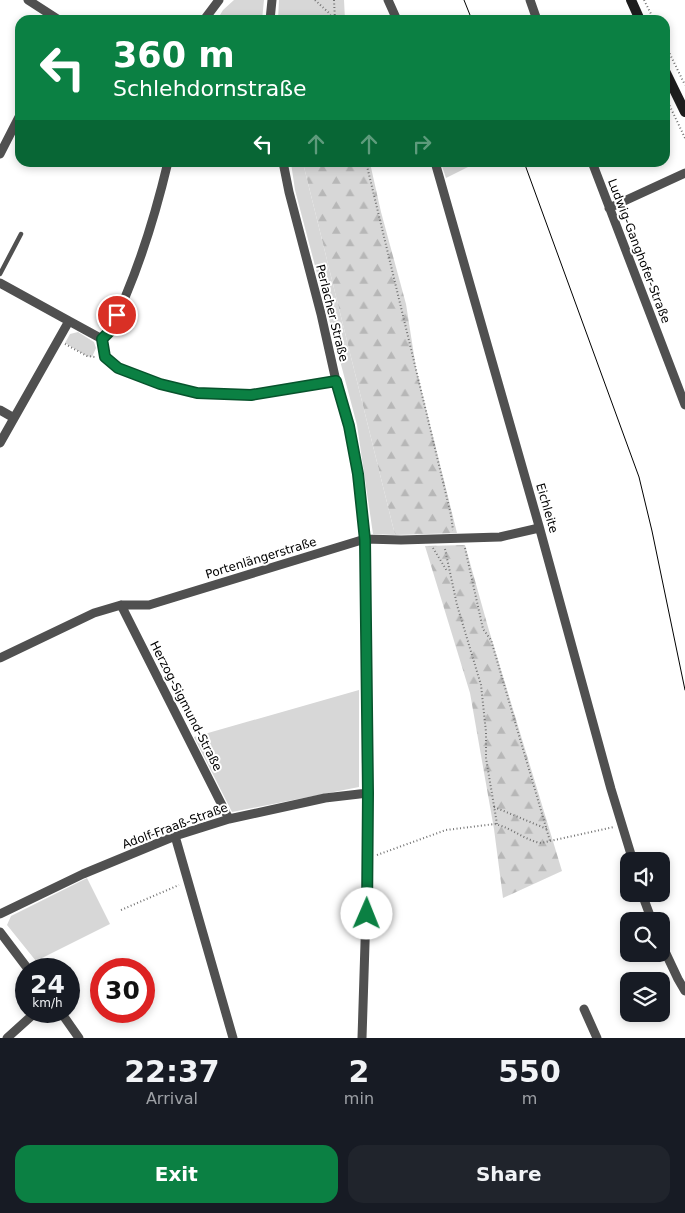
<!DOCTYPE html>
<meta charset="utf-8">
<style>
body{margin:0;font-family:"DejaVu Sans",sans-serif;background:#20242c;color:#f1f3f6;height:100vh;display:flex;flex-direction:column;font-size:19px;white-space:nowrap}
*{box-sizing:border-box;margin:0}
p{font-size:16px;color:#9ea1a6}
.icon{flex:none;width:28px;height:28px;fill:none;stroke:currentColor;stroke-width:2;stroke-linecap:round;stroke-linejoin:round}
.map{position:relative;height:1038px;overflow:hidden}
.details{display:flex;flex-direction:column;background:#171b24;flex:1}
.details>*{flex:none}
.top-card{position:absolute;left:15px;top:15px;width:655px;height:152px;border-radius:15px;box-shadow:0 2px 8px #0003;background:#0b8043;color:#fff;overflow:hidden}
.tools{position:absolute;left:620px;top:852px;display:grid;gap:10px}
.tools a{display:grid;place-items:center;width:50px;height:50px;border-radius:10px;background:#171b24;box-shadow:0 2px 8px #0003;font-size:25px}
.speed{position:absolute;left:15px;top:958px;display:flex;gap:10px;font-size:25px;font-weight:700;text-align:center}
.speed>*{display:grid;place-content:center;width:65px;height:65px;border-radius:50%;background:#171b24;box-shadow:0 2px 8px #0003;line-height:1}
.speed small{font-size:12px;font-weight:400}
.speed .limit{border:8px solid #d22;background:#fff;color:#111}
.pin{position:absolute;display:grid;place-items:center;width:42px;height:42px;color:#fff;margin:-21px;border:2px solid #fff;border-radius:50%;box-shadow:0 1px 5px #0007}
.me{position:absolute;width:55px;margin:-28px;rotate:1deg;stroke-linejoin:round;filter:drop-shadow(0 0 4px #0008)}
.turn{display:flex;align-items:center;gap:18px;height:105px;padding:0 15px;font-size:22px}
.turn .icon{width:65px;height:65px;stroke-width:2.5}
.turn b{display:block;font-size:35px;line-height:42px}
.lanes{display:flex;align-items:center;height:48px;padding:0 15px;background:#0003;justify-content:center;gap:25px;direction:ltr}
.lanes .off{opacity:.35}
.eta{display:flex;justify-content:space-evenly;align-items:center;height:85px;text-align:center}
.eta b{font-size:30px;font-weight:800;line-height:35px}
.action{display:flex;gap:10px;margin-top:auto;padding:10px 15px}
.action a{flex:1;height:58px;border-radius:15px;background:#0b8043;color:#fff;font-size:20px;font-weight:800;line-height:58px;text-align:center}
.action a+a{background:#20242c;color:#f1f3f6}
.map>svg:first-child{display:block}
.grass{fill:#d7d7d7}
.forest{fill:url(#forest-firs)}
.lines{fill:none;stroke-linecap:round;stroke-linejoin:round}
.path{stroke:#727272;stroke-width:2;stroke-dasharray:1 2.5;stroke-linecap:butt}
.service{stroke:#505050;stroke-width:4.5}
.minor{stroke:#505050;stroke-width:9}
.secondary{stroke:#1d1d1d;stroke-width:10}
.tram{stroke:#000;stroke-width:1}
.route-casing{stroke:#07532c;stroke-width:12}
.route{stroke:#0b8043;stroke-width:9}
.labels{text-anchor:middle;stroke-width:4;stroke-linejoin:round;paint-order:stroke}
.street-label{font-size:12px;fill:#000;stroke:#fff}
</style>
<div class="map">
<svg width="685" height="1038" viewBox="0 0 685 1038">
<defs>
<pattern id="forest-firs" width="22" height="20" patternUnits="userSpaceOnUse" patternTransform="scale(1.25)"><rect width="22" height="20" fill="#d7d7d7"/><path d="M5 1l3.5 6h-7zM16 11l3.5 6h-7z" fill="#b7b7b7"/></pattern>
</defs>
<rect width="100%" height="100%" fill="#fff"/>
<path class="grass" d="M 234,0 L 264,0 L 262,20 L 217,20 L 223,10 Z
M 279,0 L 344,0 L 345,20 L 278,20 Z
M 291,163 L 303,163 L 395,535 L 373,534 L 357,425 L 295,190 Z
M 441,163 L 441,162 L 476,163 L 446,178 Z
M 78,332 L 94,342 L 96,348 L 92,357 L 87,356 L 65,343 L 70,334 Z
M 359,690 L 359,787 L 232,812 L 194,737 Z
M 87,878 L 110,924 L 36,961 L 7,925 L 11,916 Z"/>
<path class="forest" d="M 303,163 L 370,163 L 381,212 L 406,304 L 416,368 L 457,533 L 395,535 Z
M 465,545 L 488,627 L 562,871 L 503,898 L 494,829 L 470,693 L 425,546 Z"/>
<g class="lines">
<path class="path" d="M 315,0 L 329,13 L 333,20
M 334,0 L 335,20
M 644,0 L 654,20
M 665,44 L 685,85
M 665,96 L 685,138
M 366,162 L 451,515 L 453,530
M 65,344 L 87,356 L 95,357
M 433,548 L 447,571
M 465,548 L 483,629 L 491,640 L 550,841
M 445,549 L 457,605 L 481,685 L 486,732 L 486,758 L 497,824
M 494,807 L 547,829
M 377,855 L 446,830 L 495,824 C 512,828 524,840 541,843 L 614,827
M 121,910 L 179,885"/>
<path class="service" d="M 0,274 L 21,234"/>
<path class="minor" d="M 28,0 L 59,20
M 388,0 L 397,20
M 530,0 L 537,20
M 204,20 L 219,0
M 270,20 L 272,0
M 0,154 L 20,115
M 283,162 L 289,192 L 321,314 L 336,381 L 349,426 L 358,474 L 365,539 L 368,849 L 362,1038
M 435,162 L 539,526 L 611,789 L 633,861
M 592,162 L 685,405
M 609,208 L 685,173
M 0,283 L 69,321
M 102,339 L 105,357 L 118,368 L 160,384 L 197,393 L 251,395 L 336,381
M 0,410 L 14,418
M 0,443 L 69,321 L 102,339 C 114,327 119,311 126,295 C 144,252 157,208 168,162
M 121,605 L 229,819
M 0,658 L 94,613 L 121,605 L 149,605 L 365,539 L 401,540 L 500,537 L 539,528
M 175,836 L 233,1038
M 642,894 L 652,921
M 0,914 L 83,874 L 175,836 L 229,819 L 325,798 L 368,793
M 0,932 L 28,969
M 661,943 L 678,979 L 685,991
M 584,1009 L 597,1038
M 60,1011 L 79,1038
M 7,1038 L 37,1011"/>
<path class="secondary" d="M 631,0 L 640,20
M 665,71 L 685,112"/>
<path class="tram" d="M 464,0 L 472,20
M 524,162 L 639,477 L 652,531 L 685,690"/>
</g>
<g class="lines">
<defs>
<path id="route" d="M 117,315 L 111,330 L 102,339 L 105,357 L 118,368 L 160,384 L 197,393 L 251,395 L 336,381 L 349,426 L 358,474 L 365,540 L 368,793 L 367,914"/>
</defs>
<use href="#route" class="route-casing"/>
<use href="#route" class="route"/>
</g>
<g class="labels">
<g class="street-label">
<text transform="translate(639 251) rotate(69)" y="4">Ludwig-Ganghofer-Straße</text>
<text transform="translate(332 313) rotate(76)" y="4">Perlacher Straße</text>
<text transform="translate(547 508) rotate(74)" y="4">Eichleite</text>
<text transform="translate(261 558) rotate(-17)" y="4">Portenlängerstraße</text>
<text transform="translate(186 706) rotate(63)" y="4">Herzog-Sigmund-Straße</text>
<text transform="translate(175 826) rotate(-20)" y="4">Adolf-Fraaß-Straße</text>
</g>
</g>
</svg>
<div class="tools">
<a><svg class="icon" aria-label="sound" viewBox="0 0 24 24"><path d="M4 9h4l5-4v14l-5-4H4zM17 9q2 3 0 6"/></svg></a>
<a><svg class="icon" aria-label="search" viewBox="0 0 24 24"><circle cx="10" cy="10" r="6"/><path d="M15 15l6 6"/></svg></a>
<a><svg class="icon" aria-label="layers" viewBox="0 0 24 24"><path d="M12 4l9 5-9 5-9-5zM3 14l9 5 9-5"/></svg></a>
</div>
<div class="speed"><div>24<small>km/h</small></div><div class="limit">30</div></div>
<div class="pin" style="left:117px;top:315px;background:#d93025"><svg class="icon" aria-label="arrive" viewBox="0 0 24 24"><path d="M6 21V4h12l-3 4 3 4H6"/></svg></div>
<svg class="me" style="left:367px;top:914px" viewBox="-20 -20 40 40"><circle r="19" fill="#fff"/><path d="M0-13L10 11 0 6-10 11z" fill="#0b8043"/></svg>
<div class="top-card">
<div class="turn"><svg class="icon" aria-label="left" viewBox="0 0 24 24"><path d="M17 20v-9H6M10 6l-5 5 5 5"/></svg><div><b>360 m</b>Schlehdornstraße</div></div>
<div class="lanes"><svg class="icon" aria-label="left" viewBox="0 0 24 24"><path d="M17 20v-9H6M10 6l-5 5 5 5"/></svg><svg class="icon off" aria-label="ahead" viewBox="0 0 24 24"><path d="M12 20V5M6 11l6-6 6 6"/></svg><svg class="icon off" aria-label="ahead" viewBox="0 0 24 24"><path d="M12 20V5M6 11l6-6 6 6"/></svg><svg class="icon off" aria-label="right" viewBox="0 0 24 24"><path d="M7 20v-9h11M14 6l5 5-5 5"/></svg></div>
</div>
</div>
<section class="details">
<div class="eta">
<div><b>22:37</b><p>Arrival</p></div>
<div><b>2</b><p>min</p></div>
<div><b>550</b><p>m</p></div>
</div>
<div class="action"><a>Exit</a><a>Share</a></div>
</section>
